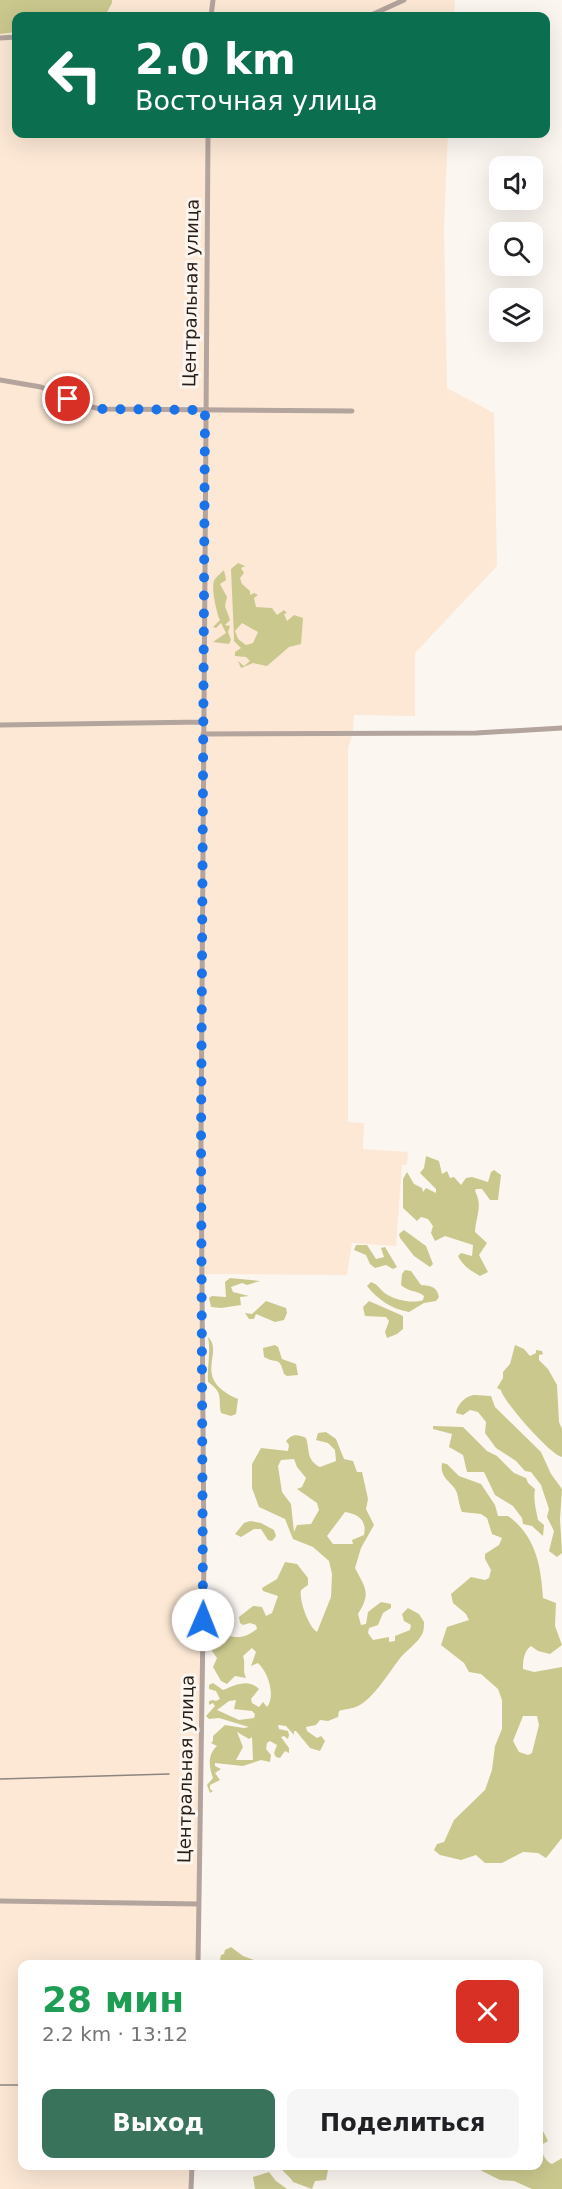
<!DOCTYPE html>
<html lang="ru">
<meta charset="utf-8">
<style>
body{margin:0;font-family:"DejaVu Sans",sans-serif;background:#f6f6f6;color:#202124;height:100vh;display:flex;flex-direction:column;font-size:22px;white-space:nowrap}
*{box-sizing:border-box;margin:0}
p{font-size:20px;color:#757577}
.icon{flex:none;width:33px;height:33px;fill:none;stroke:currentColor;stroke-width:2;stroke-linecap:round;stroke-linejoin:round}
.map{position:relative;flex:1;overflow:hidden}
.panel{position:absolute;left:18px;top:1960px;width:525px;height:210px;display:flex;flex-direction:column;background:#fff;border-radius:12px;box-shadow:0 6px 24px #0002}
.panel>*{flex:none}
.top-card{position:absolute;left:12px;top:12px;width:538px;height:126px;border-radius:12px;box-shadow:0 6px 24px #0002;background:#0b6e4f;color:#fff;overflow:hidden}
.controls{position:absolute;left:489px;top:156px;display:grid;gap:12px}
.controls a{display:grid;place-items:center;width:54px;height:54px;border-radius:12px;background:#fff;box-shadow:0 6px 24px #0002;font-size:30px}
.pin{position:absolute;display:grid;place-items:center;width:51px;height:51px;color:#fff;margin:-26px;border:3px solid #fff;border-radius:50%;box-shadow:0 2px 6px #0007}
.me{position:absolute;width:66px;margin:-33px;rotate:1deg;stroke-linejoin:round;filter:drop-shadow(0 0 4px #0008)}
.turn{display:flex;align-items:center;gap:21px;height:126px;padding:0 24px;font-size:27px}
.turn .icon{width:78px;height:78px;stroke-width:2.5}
.turn b{display:block;font-size:42px;line-height:51px}
.round{display:grid;place-items:center;flex:none;width:63px;height:63px;border-radius:12px;background:#f6f6f6}
.summary{display:flex;align-items:center;justify-content:space-between;height:102px;padding:0 24px}
h1{font-size:36px;font-weight:700;line-height:45px;color:#1e9e55}
.primary-button{display:flex;gap:12px;margin-top:auto;padding:12px 24px}
.primary-button a{flex:1;height:69px;border-radius:12px;background:#39735b;color:#fff;font-size:24px;font-weight:700;line-height:69px;text-align:center}
.primary-button a+a{background:#f6f6f6;color:#202124}
.map>svg:first-child{display:block}
.built{fill:#fce8d5}
.water{fill:#cac88d;fill-rule:evenodd}
.lines{fill:none;stroke-linecap:round;stroke-linejoin:round}
.minor{stroke:#b3a49d;stroke-width:5}
.rail{stroke:#8d857e;stroke-width:1.5}
.route{stroke:#1a73e8;stroke-width:10;stroke-dasharray:0 18}
.labels{text-anchor:middle;stroke-width:6;stroke-linejoin:round;paint-order:stroke}
.street-label{font-size:18px;fill:#281e15;stroke:#fcf6f1}
</style>
<div class="map">
<svg width="562" height="2189" viewBox="0 0 562 2189">
<rect width="100%" height="100%" fill="#fcf6f1"/>
<path class="built" d="M 0,0 L 455,0 L 454,16 L 16,16 L 16,134 L 448,134 L 444,228 L 447,388 L 494,413 L 497,566 L 415,653 L 415,716 L 354,715 L 353,733 L 348,748 L 348,1122 L 364,1123 L 363,1149 L 408,1152 L 407,1165 L 402,1165 L 396,1246 L 352,1243 L 347,1275 L 202,1274 L 204,1560 L 198,1965 L 22,1965 L 22,2166 L 192,2166 L 191,2189 L 0,2189 Z"/>
<path class="water" d="M 0,0 L 112,0 L 112,3 L 106,14 L 100,16 L 82,14 L 16,16 L 16,32 L 0,34 Z
M 238,563 L 245,566 L 241,568 L 244,573 L 240,578 L 242,584 L 250,591 L 250,595 L 254,593 L 258,595 L 254,598 L 256,607 L 272,608 L 277,615 L 284,610 L 287,613 L 284,614 L 287,621 L 294,615 L 303,618 L 301,644 L 289,647 L 267,666 L 253,663 L 241,668 L 238,661 L 244,666 L 250,661 L 246,657 L 235,656 L 235,652 L 241,648 L 234,641 L 234,637 L 231,569 ZM 242,623 L 258,632 L 253,643 L 246,645 L 238,639 L 235,631 Z
M 224,570 L 226,580 L 220,584 L 227,597 L 225,606 L 230,620 L 225,625 L 230,626 L 228,632 L 231,640 L 229,644 L 213,642 L 226,633 L 221,623 L 216,628 L 213,627 L 220,620 C 217,614 211,589 214,581 C 215,578 221,573 224,570 Z
M 426,1156 L 439,1161 L 442,1174 L 447,1171 L 450,1178 L 454,1177 L 461,1185 L 466,1178 L 472,1177 L 488,1182 L 491,1172 L 494,1170 L 501,1175 L 498,1200 L 490,1200 L 482,1189 L 476,1189 L 475,1191 C 483,1206 476,1216 475,1232 L 487,1243 L 479,1255 L 488,1272 L 480,1276 C 471,1271 463,1266 458,1256 L 461,1253 L 472,1256 L 473,1245 L 445,1236 L 435,1241 L 431,1233 L 433,1226 L 428,1219 L 421,1217 L 417,1221 L 403,1208 L 403,1179 L 407,1172 L 414,1184 L 422,1188 L 423,1192 L 426,1188 L 436,1193 L 436,1189 L 420,1173 L 424,1168 Z
M 404,1230 L 426,1246 L 433,1264 L 430,1267 L 414,1256 L 400,1238 L 399,1234 Z
M 356,1245 L 367,1245 L 376,1259 L 384,1257 L 381,1248 L 385,1247 L 397,1267 L 393,1269 L 386,1265 L 375,1268 L 370,1264 L 366,1255 L 354,1250 Z
M 405,1270 L 411,1271 L 421,1285 C 430,1286 437,1286 439,1297 L 436,1301 L 424,1303 L 409,1312 C 392,1309 378,1300 367,1286 L 371,1282 C 379,1285 380,1290 386,1294 C 395,1300 413,1304 423,1300 L 424,1296 C 417,1290 408,1292 401,1285 L 402,1274 Z
M 230,1278 L 260,1281 L 247,1285 L 242,1283 L 231,1287 L 233,1292 L 249,1296 L 240,1297 L 241,1305 L 221,1308 L 211,1307 L 209,1298 L 212,1296 L 226,1297 L 225,1282 Z
M 266,1301 L 286,1308 L 287,1313 L 284,1320 L 275,1322 L 256,1314 L 254,1319 L 249,1319 L 245,1313 L 252,1314 Z
M 369,1301 L 403,1316 L 403,1329 L 397,1334 L 387,1338 L 385,1332 L 389,1321 L 386,1317 L 365,1316 L 363,1307 Z
M 208,1337 C 225,1353 190,1378 238,1399 L 236,1414 L 231,1416 L 221,1413 C 218,1398 224,1393 208,1382 C 207,1366 211,1352 208,1337 Z
M 275,1345 L 278,1347 L 282,1359 L 296,1364 L 298,1375 L 287,1376 L 284,1374 C 279,1355 278,1365 264,1357 L 263,1348 Z
M 515,1345 L 524,1349 L 530,1356 L 536,1353 L 536,1350 L 542,1351 L 543,1354 L 539,1355 L 539,1360 L 548,1369 L 557,1385 L 559,1422 L 562,1429 L 562,1457 C 551,1456 502,1400 501,1390 L 497,1388 L 503,1378 L 503,1372 L 510,1364 Z
M 475,1395 L 491,1396 L 495,1407 L 541,1452 L 551,1474 L 562,1489 L 560,1519 L 562,1553 L 557,1557 L 549,1551 L 554,1531 L 547,1517 L 549,1509 L 541,1485 L 531,1472 L 525,1471 L 516,1461 L 496,1448 L 485,1433 L 486,1422 L 478,1412 L 470,1410 L 463,1415 L 456,1413 C 457,1405 466,1395 475,1395 Z
M 433,1426 L 463,1427 L 487,1451 L 497,1456 L 514,1473 L 526,1478 L 528,1483 L 535,1489 C 533,1499 536,1510 538,1520 L 544,1525 L 543,1536 L 532,1526 L 523,1524 L 522,1518 L 513,1506 L 495,1495 L 484,1472 L 467,1472 L 463,1455 L 449,1447 L 452,1434 L 433,1429 Z
M 326,1432 L 336,1439 L 344,1459 L 353,1461 L 357,1472 L 362,1472 L 368,1499 L 366,1509 L 374,1525 L 361,1548 L 355,1568 C 366,1589 371,1593 358,1614 L 361,1625 L 366,1624 L 368,1612 L 381,1602 L 391,1604 L 391,1608 L 383,1613 L 378,1625 L 369,1628 L 368,1633 L 373,1640 L 389,1637 L 389,1642 L 395,1641 L 395,1636 L 410,1630 L 411,1625 L 404,1621 L 402,1614 L 408,1608 L 419,1614 L 424,1622 C 424,1627 424,1632 421,1636 C 416,1644 407,1650 401,1657 C 389,1672 375,1697 358,1706 C 352,1709 345,1709 339,1711 L 338,1717 L 328,1721 L 320,1720 L 316,1725 L 306,1727 L 307,1731 L 317,1738 L 321,1736 L 325,1741 L 320,1751 L 310,1748 L 296,1731 L 294,1731 L 294,1735 L 286,1726 L 278,1725 L 279,1729 L 288,1731 L 289,1735 L 288,1739 L 284,1736 L 281,1737 L 289,1748 L 289,1753 L 285,1751 L 280,1758 L 276,1757 L 274,1753 L 277,1745 L 270,1741 L 267,1743 L 266,1749 L 271,1755 L 270,1762 L 261,1760 L 243,1766 L 215,1763 L 215,1766 L 221,1769 L 215,1773 L 220,1780 L 210,1785 L 210,1789 L 213,1791 L 210,1793 L 207,1785 L 213,1778 C 209,1767 207,1755 217,1746 L 211,1743 L 213,1741 L 213,1736 L 225,1725 L 244,1728 L 249,1727 L 219,1718 L 209,1719 L 206,1716 L 215,1706 L 213,1703 L 209,1705 L 209,1701 L 213,1700 L 216,1701 L 220,1699 L 216,1691 L 209,1689 L 209,1685 L 213,1683 L 223,1690 C 235,1685 248,1678 259,1689 L 251,1699 L 252,1703 L 259,1707 L 263,1702 L 267,1707 C 276,1696 268,1672 258,1663 L 251,1666 L 256,1652 L 252,1648 L 243,1656 C 246,1664 242,1670 246,1678 L 235,1676 L 227,1684 L 221,1681 L 213,1667 L 217,1658 L 212,1651 L 217,1642 L 214,1638 C 234,1631 235,1645 257,1629 L 256,1625 L 250,1623 L 243,1625 L 240,1623 L 239,1617 L 253,1606 L 262,1607 L 266,1616 L 272,1613 L 278,1596 L 263,1591 L 262,1588 L 277,1579 L 285,1562 L 297,1564 L 308,1578 L 308,1585 L 301,1590 C 299,1600 308,1626 317,1632 L 331,1597 L 332,1574 L 329,1561 L 313,1547 L 293,1539 L 285,1519 L 259,1507 L 252,1488 L 252,1464 L 261,1448 L 288,1451 L 289,1445 L 286,1441 C 293,1433 298,1435 306,1438 C 310,1450 306,1460 320,1467 L 336,1461 L 335,1450 L 328,1443 L 316,1440 L 318,1433 ZM 294,1459 L 297,1467 L 306,1478 L 302,1487 L 297,1489 L 317,1503 L 319,1510 L 311,1524 L 297,1525 L 294,1532 L 291,1504 L 282,1492 L 278,1466 L 281,1460 ZM 345,1512 C 359,1514 367,1521 364,1535 L 352,1540 L 353,1544 L 333,1544 L 327,1536 ZM 236,1700 L 234,1709 L 252,1711 L 255,1714 L 254,1718 L 239,1720 L 217,1710 L 229,1701 ZM 237,1732 L 249,1739 L 252,1737 L 253,1760 L 236,1760 L 243,1747 Z
M 442,1463 L 447,1464 L 459,1476 L 481,1484 L 495,1505 L 498,1516 L 508,1516 C 536,1536 541,1566 543,1598 L 556,1603 L 555,1626 L 562,1645 L 550,1654 L 538,1651 L 531,1646 C 524,1651 523,1660 523,1669 L 534,1672 L 562,1667 L 562,1838 L 546,1858 L 538,1853 L 523,1852 L 502,1863 L 485,1863 L 476,1855 L 461,1860 L 440,1855 L 434,1850 L 437,1844 L 444,1842 L 454,1820 L 485,1790 L 492,1770 L 495,1746 L 502,1729 L 502,1700 L 498,1689 L 481,1674 L 469,1672 L 464,1663 L 441,1645 L 447,1627 L 469,1620 L 466,1614 L 453,1603 L 451,1594 L 471,1577 L 485,1580 L 489,1578 L 491,1570 L 485,1559 L 485,1554 L 499,1545 L 502,1538 L 492,1534 L 487,1518 L 481,1514 L 462,1512 C 459,1505 459,1500 457,1493 C 454,1483 439,1479 442,1463 ZM 523,1716 L 537,1716 L 539,1725 L 532,1753 L 528,1755 L 519,1752 L 513,1741 Z
M 250,1521 L 261,1523 L 274,1530 L 276,1536 L 272,1541 L 268,1540 L 261,1529 L 254,1529 L 241,1537 L 235,1534 L 244,1523 Z
M 231,1947 L 243,1956 L 254,1960 L 257,1965 L 214,1965 L 220,1960 L 221,1955 L 224,1954 L 225,1950 Z
M 539,2123 L 548,2141 L 541,2145 C 540,2151 546,2162 552,2164 L 562,2158 L 562,2189 L 532,2189 L 514,2181 L 500,2180 L 482,2171 L 477,2166 L 538,2166 Z
M 280,2166 L 314,2166 L 315,2169 L 319,2166 L 326,2166 L 328,2170 L 326,2180 L 315,2181 L 312,2189 L 293,2182 C 289,2175 283,2173 280,2166 Z
M 269,2172 L 276,2181 L 287,2189 L 255,2189 L 253,2177 Z"/>
<g class="lines">
<path class="minor" d="M 211,16 L 213,0
M 369,16 L 404,0
M 0,38 L 16,37
M 0,380 L 41,387 L 76,403 L 100,409 L 352,411
M 0,725 L 203,722
M 203,734 L 476,733 L 562,728
M 0,1901 L 198,1904
M 198,1965 L 204,1560 L 201,1145 L 208,134
M 191,2189 L 192,2166"/>
<path class="rail" d="M 0,1779 L 169,1774
M 0,2085 L 22,2085"/>
</g>
<g class="lines">
<path class="route" d="M 68,399 L 100,409 L 205,410 L 201,1144 L 203,1620"/>
</g>
<g class="labels">
<g class="street-label">
<text transform="translate(191 293) rotate(-89)" y="6">Центральная улица</text>
<text transform="translate(186 1769) rotate(-89)" y="6">Центральная улица</text>
</g>
</g>
</svg>
<div class="controls">
<a><svg class="icon" aria-label="sound" viewBox="0 0 24 24"><path d="M4 9h4l5-4v14l-5-4H4zM17 9q2 3 0 6"/></svg></a>
<a><svg class="icon" aria-label="search" viewBox="0 0 24 24"><circle cx="10" cy="10" r="6"/><path d="M15 15l6 6"/></svg></a>
<a><svg class="icon" aria-label="layers" viewBox="0 0 24 24"><path d="M12 4l9 5-9 5-9-5zM3 14l9 5 9-5"/></svg></a>
</div>
<div class="pin" style="left:68px;top:399px;background:#d93025"><svg class="icon" aria-label="arrive" viewBox="0 0 24 24"><path d="M6 21V4h12l-3 4 3 4H6"/></svg></div>
<svg class="me" style="left:203px;top:1620px" viewBox="-20 -20 40 40"><circle r="19" fill="#fff"/><path d="M0-13L10 11 0 6-10 11z" fill="#1a73e8"/></svg>
<div class="top-card">
<div class="turn"><svg class="icon" aria-label="left" viewBox="0 0 24 24"><path d="M17 20v-9H6M10 6l-5 5 5 5"/></svg><div><b>2.0 km</b>Восточная улица</div></div>
</div>
<section class="panel">
<div class="summary"><div><h1>28 мин</h1><p>2.2 km · 13:12</p></div><a class="round" style="background:#d93025;color:#fff"><svg class="icon" aria-label="close" viewBox="0 0 24 24"><path d="M6 6l12 12M18 6L6 18"/></svg></a></div>
<div class="primary-button"><a>Выход</a><a>Поделиться</a></div>
</section>
</div>
